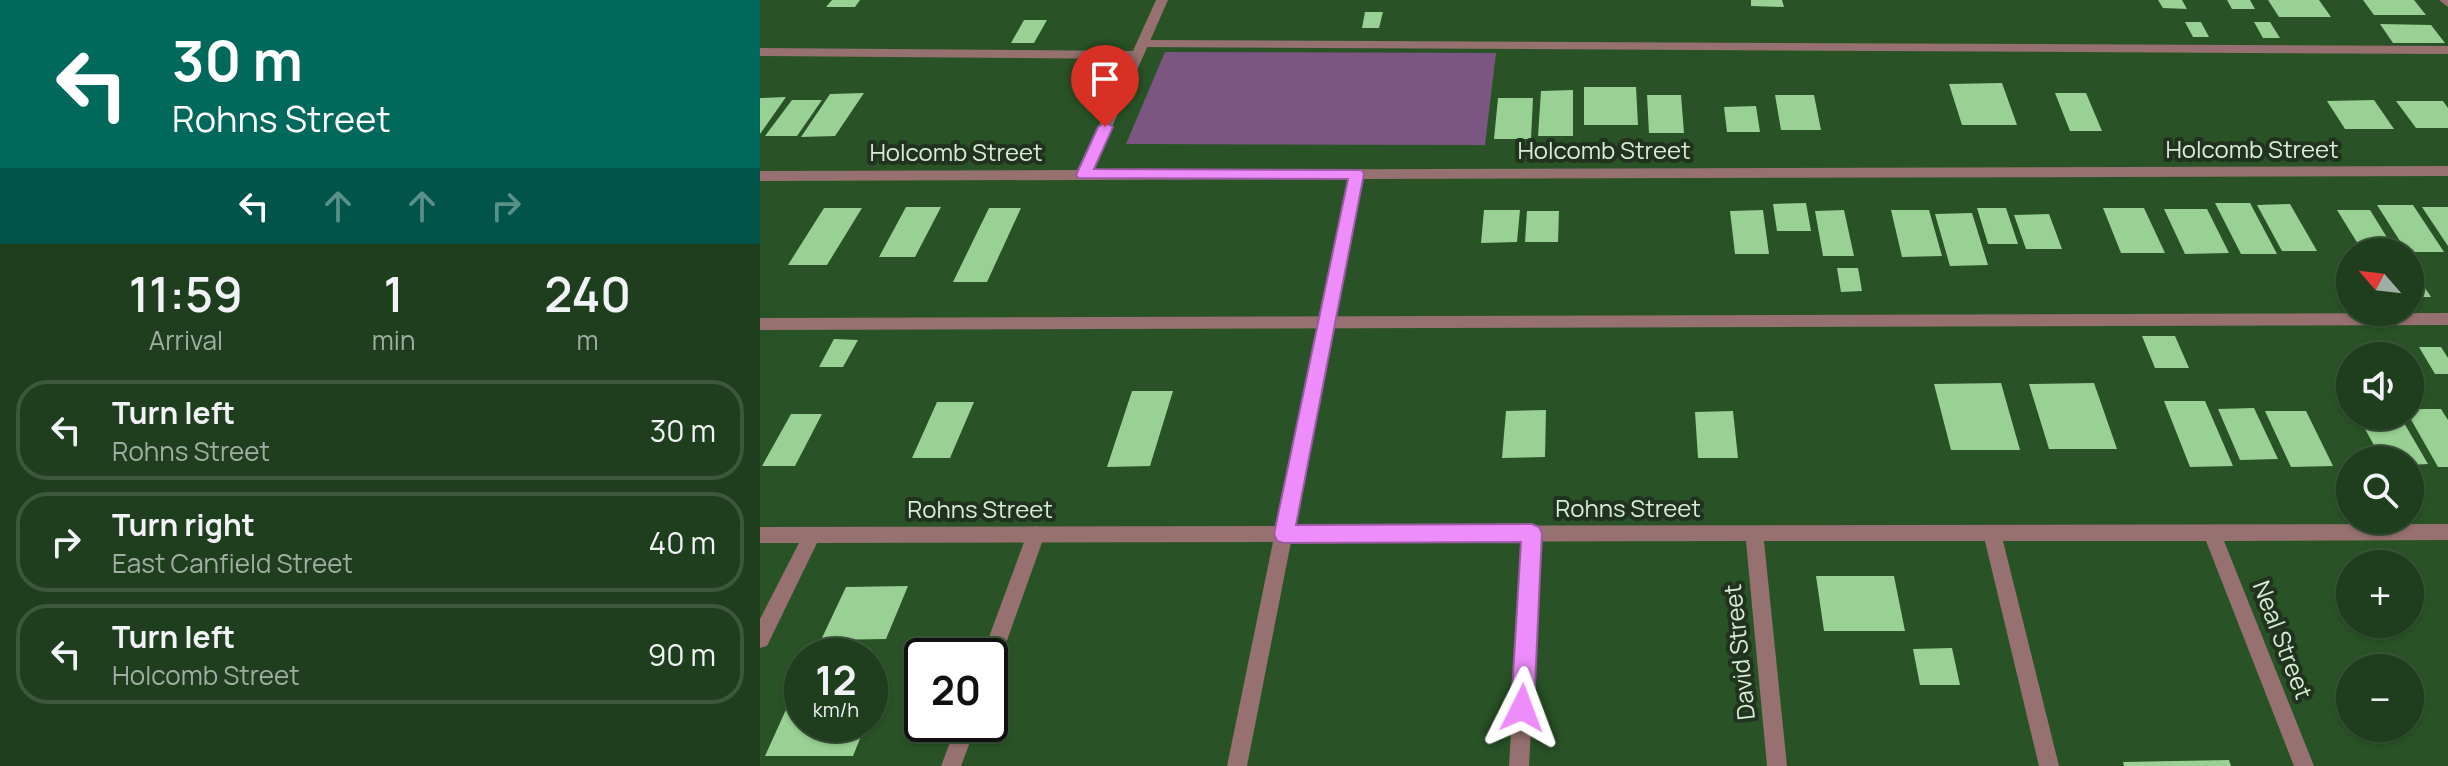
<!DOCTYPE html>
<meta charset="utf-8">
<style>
body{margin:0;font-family:Manrope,sans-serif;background:#2c492a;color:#f1f3f6;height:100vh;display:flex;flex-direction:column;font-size:30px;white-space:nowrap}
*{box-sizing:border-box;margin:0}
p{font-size:26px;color:#a1aea4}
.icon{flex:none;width:44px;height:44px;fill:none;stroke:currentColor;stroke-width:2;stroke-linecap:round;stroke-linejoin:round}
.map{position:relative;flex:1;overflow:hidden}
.sheet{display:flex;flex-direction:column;background:#1f3e1d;width:760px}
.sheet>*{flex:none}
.hud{background:#00695c;color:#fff;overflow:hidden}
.needle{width:52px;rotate:298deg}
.controls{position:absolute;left:1576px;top:238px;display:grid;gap:16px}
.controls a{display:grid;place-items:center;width:88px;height:88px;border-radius:50%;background:#1f3e1d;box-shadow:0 2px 6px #0004,0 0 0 2px #3c573b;font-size:40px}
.speed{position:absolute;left:24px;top:638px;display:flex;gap:16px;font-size:40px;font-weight:700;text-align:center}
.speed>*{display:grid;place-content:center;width:104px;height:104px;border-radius:50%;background:#1f3e1d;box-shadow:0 2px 6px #0004,0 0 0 2px #3c573b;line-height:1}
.speed small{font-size:20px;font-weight:400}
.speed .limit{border:4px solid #111;border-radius:12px;background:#fff;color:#111}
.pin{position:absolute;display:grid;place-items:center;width:68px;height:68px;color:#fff;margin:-82px -34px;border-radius:50% 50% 50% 0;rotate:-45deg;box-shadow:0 0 8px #0007}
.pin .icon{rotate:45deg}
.me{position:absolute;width:88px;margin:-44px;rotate:3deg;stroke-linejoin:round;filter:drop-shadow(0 0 6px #0008)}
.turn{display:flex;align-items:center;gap:28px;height:168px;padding:0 40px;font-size:36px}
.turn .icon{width:104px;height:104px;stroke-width:2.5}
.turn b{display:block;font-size:56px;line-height:68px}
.lanes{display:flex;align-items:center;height:76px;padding:0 40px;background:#0003;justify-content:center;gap:40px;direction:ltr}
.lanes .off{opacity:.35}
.eta{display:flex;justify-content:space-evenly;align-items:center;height:136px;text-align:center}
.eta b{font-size:48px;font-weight:600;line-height:56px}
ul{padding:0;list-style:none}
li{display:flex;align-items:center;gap:24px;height:100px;margin:0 16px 12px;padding:0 24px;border:4px solid #3c573b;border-radius:32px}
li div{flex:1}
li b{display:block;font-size:30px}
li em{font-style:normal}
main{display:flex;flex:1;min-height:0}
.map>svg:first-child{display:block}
.green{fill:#7b5680}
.building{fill:#98d193}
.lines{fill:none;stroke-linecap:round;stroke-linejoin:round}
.service{fill:#96716f;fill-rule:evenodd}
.minor{fill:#96716f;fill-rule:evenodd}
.route{fill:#ed8cfa;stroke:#9a5ba2;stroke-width:2}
.labels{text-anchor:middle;stroke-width:8;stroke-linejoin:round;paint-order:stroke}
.street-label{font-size:24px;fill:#d6eed4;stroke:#21331f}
</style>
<main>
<section class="sheet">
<div class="hud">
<div class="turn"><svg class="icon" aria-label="left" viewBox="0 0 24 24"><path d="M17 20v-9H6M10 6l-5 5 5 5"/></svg><div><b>30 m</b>Rohns Street</div></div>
<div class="lanes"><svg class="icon" aria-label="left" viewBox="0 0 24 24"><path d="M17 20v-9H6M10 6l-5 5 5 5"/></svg><svg class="icon off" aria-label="ahead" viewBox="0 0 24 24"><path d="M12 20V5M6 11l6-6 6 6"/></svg><svg class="icon off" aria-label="ahead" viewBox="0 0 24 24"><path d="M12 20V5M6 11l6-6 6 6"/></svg><svg class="icon off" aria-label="right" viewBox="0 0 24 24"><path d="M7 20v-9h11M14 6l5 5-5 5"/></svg></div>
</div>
<div class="eta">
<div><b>11:59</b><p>Arrival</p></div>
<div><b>1</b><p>min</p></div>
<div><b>240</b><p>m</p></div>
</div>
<ul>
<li><svg class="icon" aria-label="left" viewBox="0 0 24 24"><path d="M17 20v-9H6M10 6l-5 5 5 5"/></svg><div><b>Turn left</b><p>Rohns Street</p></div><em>30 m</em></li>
<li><svg class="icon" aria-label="right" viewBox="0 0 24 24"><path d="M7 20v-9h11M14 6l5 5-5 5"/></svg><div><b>Turn right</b><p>East Canfield Street</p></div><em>40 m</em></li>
<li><svg class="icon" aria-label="left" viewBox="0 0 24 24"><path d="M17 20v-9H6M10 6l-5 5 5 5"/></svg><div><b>Turn left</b><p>Holcomb Street</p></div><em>90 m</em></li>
</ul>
</section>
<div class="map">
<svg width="1688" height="766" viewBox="0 0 1688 766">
<rect width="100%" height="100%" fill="#295327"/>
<path class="green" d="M 405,52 L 736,53 L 725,145 L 366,144 Z"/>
<path class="building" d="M 72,0 L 100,0 L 95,7 L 66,7 Z
M 991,0 L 1022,0 L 1024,7 L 991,6 Z
M 1398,0 L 1422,0 L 1427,9 L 1403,8 Z
M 1467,0 L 1490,0 L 1495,9 L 1472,9 Z
M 1508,0 L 1559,0 L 1571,17 L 1519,17 Z
M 1603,0 L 1654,0 L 1666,15 L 1614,15 Z
M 605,12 L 623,12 L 619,28 L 602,28 Z
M 264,20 L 287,20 L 274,43 L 251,43 Z
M 1425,22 L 1441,22 L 1449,37 L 1433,37 Z
M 1494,22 L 1510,22 L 1520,38 L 1503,38 Z
M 1620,24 L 1671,25 L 1685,43 L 1633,43 Z
M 1242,83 L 1257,125 L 1202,125 L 1189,84 Z
M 824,87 L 876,87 L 878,125 L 824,125 Z
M 813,90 L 813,136 L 778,136 L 781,91 Z
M 104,93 L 75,136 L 41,137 L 70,94 Z
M 1295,93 L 1326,93 L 1342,131 L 1310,131 Z
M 887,95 L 921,95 L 924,133 L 889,133 Z
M 1015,95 L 1054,95 L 1061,130 L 1021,130 Z
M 26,97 L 0,134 L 0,98 Z
M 738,98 L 773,98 L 771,139 L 734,139 Z
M 32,100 L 62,100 L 37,136 L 5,136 Z
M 1614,100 L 1634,129 L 1585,129 L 1567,101 Z
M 1636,101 L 1683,101 L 1688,108 L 1688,128 L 1656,128 Z
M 996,106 L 1000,132 L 967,132 L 964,107 Z
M 1046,203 L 1051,231 L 1017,231 L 1013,204 Z
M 1455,203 L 1490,203 L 1517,254 L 1481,254 Z
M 1530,204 L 1557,251 L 1522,251 L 1497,205 Z
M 1617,205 L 1653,205 L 1684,252 L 1647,252 Z
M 146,207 L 181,207 L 155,257 L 119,257 Z
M 1662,207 L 1688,207 L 1688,246 Z
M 64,208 L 102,208 L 67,265 L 28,265 Z
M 229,208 L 261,208 L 227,282 L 193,282 Z
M 1217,208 L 1246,208 L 1258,244 L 1228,244 Z
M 1343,208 L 1384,208 L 1405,253 L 1361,253 Z
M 1404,209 L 1447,209 L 1469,253 L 1425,254 Z
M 724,210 L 760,210 L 757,242 L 721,243 Z
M 1003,210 L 1009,254 L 975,254 L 970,211 Z
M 1084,210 L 1094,256 L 1063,256 L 1055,211 Z
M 1131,210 L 1169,210 L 1182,256 L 1142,257 Z
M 1577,210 L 1610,210 L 1636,252 L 1603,252 Z
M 767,211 L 799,211 L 798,242 L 765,242 Z
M 1212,213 L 1228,265 L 1190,266 L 1175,214 Z
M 1289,214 L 1302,249 L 1266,249 L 1254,215 Z
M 1077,268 L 1098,268 L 1102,291 L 1081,292 Z
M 1650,274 L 1656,274 L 1671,297 L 1650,297 Z
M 1382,336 L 1415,336 L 1429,368 L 1395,368 Z
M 74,339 L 98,340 L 83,367 L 59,367 Z
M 1659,347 L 1681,347 L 1688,358 L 1688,374 L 1675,374 Z
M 1241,383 L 1260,450 L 1191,450 L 1174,384 Z
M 1334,383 L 1357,449 L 1289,449 L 1269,384 Z
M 372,391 L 413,391 L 390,466 L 347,467 Z
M 1404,401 L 1445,401 L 1473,466 L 1430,467 Z
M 177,402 L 214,402 L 190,458 L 152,458 Z
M 1494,408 L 1518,459 L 1480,460 L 1458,409 Z
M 1650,409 L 1681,409 L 1688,420 L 1688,467 L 1678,467 L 1649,416 Z
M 786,410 L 785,457 L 742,458 L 746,411 Z
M 973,411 L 978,458 L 938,458 L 935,412 Z
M 1505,411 L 1546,411 L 1573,466 L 1531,467 Z
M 31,414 L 62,414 L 35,466 L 2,466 Z
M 1598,416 L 1640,416 L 1668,464 L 1650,465 L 1650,460 L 1622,460 Z
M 1056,576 L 1134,576 L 1145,631 L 1064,631 Z
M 148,586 L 126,639 L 61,640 L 86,587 Z
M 1192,648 L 1200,685 L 1160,685 L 1153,649 Z
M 29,703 L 42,703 L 42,724 L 106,724 L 93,756 L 5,756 Z
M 1469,760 L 1471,766 L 1364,766 L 1363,762 Z"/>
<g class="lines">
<path class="service" d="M 383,40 L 1688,46 L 1688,54 L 379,47 L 379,41 Z
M 0,48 L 377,51 L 383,55 L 377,59 L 0,56 Z
M 1688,313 L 1688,325 L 0,330 L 0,318 Z
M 772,525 L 778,527 L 781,533 L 769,766 L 749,766 L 763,533 L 766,527 Z
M 1232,525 L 1238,527 L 1241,533 L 1299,766 L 1279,766 L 1223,533 L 1226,527 Z
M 276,526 L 282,528 L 285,534 L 240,660 L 237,667 L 230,670 L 230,656 L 222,656 L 267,534 L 270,528 Z
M 197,724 L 217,724 L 201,766 L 181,766 Z"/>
<path class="minor" d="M 396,0 L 408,0 L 333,170 L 1688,166 L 1688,176 L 602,179 L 534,526 L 1688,524 L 1688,540 L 1464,541 L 1554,766 L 1534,766 L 1446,541 L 1004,541 L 1027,766 L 1007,766 L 986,541 L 531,542 L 487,766 L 467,766 L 513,542 L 57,543 L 7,646 L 0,648 L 0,619 L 39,543 L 0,543 L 0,527 L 516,526 L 588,179 L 0,181 L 0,171 L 319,170 Z
M 1679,0 L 1688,0 L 1688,7 Z"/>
</g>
<path class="route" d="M 345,122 L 353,127 L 334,169 L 602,170 L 604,174 L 536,525 L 772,524 L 779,527 L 782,533 L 774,708 L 770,716 L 762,719 L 754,716 L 751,708 L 761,542 L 524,543 L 517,541 L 514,534 L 588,179 L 318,178 L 316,175 L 338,127 Z"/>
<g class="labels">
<g class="street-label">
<text x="1492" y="158">Holcomb Street</text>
<text x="844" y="159">Holcomb Street</text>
<text x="196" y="161">Holcomb Street</text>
<text x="868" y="517">Rohns Street</text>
<text x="220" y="518">Rohns Street</text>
<text transform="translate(1522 640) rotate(69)" y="8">Neal Street</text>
<text transform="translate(980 652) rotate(-96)" y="8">David Street</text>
</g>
</g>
</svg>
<div class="controls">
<a><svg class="needle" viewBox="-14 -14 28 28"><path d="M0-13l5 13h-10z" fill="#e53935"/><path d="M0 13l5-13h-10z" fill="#a1aea4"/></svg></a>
<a><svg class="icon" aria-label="sound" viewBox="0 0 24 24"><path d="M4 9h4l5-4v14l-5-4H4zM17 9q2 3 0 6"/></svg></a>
<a><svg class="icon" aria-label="search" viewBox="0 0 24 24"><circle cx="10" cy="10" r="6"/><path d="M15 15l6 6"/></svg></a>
<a>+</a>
<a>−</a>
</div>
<div class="speed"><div>12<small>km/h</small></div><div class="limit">20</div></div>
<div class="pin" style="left:345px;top:127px;background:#d93025"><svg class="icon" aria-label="arrive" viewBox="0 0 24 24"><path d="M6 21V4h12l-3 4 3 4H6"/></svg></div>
<svg class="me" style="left:762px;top:708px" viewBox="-20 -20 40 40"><path d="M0-17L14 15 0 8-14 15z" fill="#ed8cfa" stroke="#fff" stroke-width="4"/></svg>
</div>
</main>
